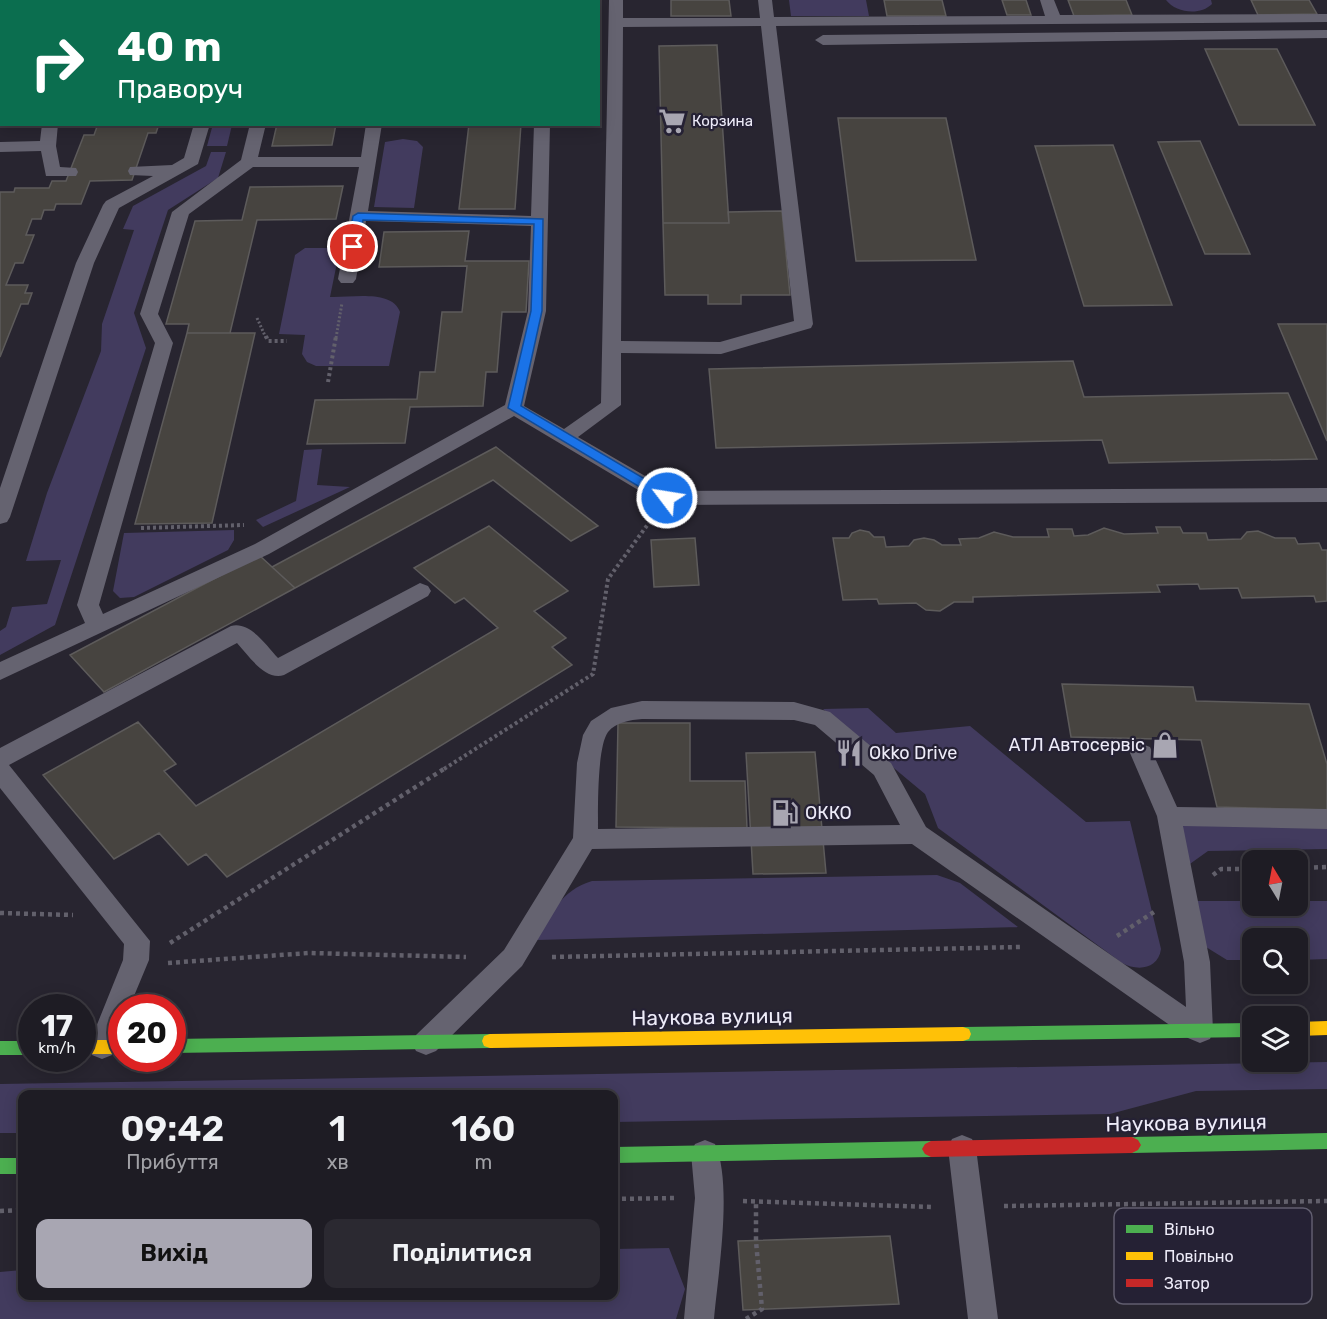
<!DOCTYPE html>
<html lang="uk">
<meta charset="utf-8">
<style>
body{margin:0;font-family:Rubik,sans-serif;background:#2b2931;color:#f1f3f6;height:100vh;display:flex;flex-direction:column;font-size:22px;white-space:nowrap}
*{box-sizing:border-box;margin:0}
p{font-size:20px;color:#a1a1a6}
.icon{flex:none;width:33px;height:33px;fill:none;stroke:currentColor;stroke-width:2;stroke-linecap:round;stroke-linejoin:round}
.map{position:relative;flex:1;overflow:hidden}
.details{position:absolute;left:18px;top:1090px;width:600px;height:210px;display:flex;flex-direction:column;background:#1e1c24;border-radius:12px;box-shadow:0 3px 15px #0003,0 0 0 2px #3c3a41}
.details>*{flex:none}
.top-card{position:absolute;left:0px;top:0px;width:600px;height:126px;box-shadow:0 3px 15px #0003,0 0 0 2px #3c3a41;background:#0b6e4f;color:#fff;overflow:hidden}
.needle{width:39px;rotate:350deg}
.fabs{position:absolute;left:1242px;top:850px;display:grid;gap:12px}
.fabs a{display:grid;place-items:center;width:66px;height:66px;border-radius:12px;background:#1e1c24;box-shadow:0 3px 15px #0003,0 0 0 2px #3c3a41;font-size:30px}
.speed{position:absolute;left:18px;top:994px;display:flex;gap:12px;font-size:30px;font-weight:700;text-align:center}
.speed>*{display:grid;place-content:center;width:78px;height:78px;border-radius:50%;background:#1e1c24;box-shadow:0 3px 15px #0003,0 0 0 2px #3c3a41;line-height:1}
.speed small{font-size:15px;font-weight:400}
.speed .limit{border:9px solid #d22;background:#fff;color:#111}
.pin{position:absolute;display:grid;place-items:center;width:51px;height:51px;color:#fff;margin:-26px;border:3px solid #fff;border-radius:50%;box-shadow:0 2px 6px #0007}
.me{position:absolute;width:66px;margin:-33px;rotate:301deg;stroke-linejoin:round;filter:drop-shadow(0 0 4px #0008)}
.turn{display:flex;align-items:center;gap:21px;height:126px;padding:0 18px;font-size:27px}
.turn .icon{width:78px;height:78px;stroke-width:2.5}
.turn b{display:block;font-size:42px;line-height:51px}
.eta{display:flex;justify-content:space-evenly;align-items:center;height:102px;text-align:center}
.eta b{font-size:36px;font-weight:600;line-height:42px}
.action{display:flex;gap:12px;margin-top:auto;padding:12px 18px}
.action a{flex:1;height:69px;border-radius:12px;background:#a8a6b2;color:#111;font-size:24px;font-weight:600;line-height:69px;text-align:center}
.action a+a{background:#2b2931;color:#f1f3f6}
.map>svg:first-child{display:block}
.green{fill:#423b5e}
.building{fill:#474440;stroke:#5d5b5b;stroke-width:1.5}
.lines{fill:none;stroke-linecap:round;stroke-linejoin:round}
.path-far2{stroke:#62606b;stroke-width:3;stroke-dasharray:2 2;stroke-linecap:butt}
.path-far1{stroke:#62606b;stroke-width:4;stroke-dasharray:3 3;stroke-linecap:butt}
.path{stroke:#62606b;stroke-width:4.5;stroke-dasharray:4 4;stroke-linecap:butt}
.lane{fill:#656370;fill-rule:evenodd}
.fast{fill:#4caf50;fill-rule:evenodd}
.slow{fill:#ffc107;fill-rule:evenodd}
.jam{fill:#c62828;fill-rule:evenodd}
.route{fill:#1a73e8;stroke:#114b97;stroke-width:1.5}
.labels{text-anchor:middle;stroke-width:4.5;stroke-linejoin:round;paint-order:stroke}
.far-poi-label{font-size:15px;fill:#edebf8;stroke:#252134;text-anchor:start}
.poi-label{font-size:18px;fill:#edebf8;stroke:#252134;text-anchor:start}
.near-street-label{font-size:21px;fill:#edebf8;stroke:#252134}
.key{fill:#252134;stroke:#615e6f;stroke-width:1.5}
.key-label{font-size:16px;fill:#edebf8}
</style>
<div class="map">
<svg width="1327" height="1319" viewBox="0 0 1327 1319">
<rect width="100%" height="100%" fill="#282530"/>
<path class="green" d="M 789,0 L 866,0 L 869,16 L 791,16 Z
M 1166,0 L 1211,0 L 1212,4 C 1200,16 1176,13 1166,0 Z
M 213,124 L 232,125 L 227,146 L 207,146 Z
M 403,139 L 417,141 L 423,147 L 414,208 L 374,207 L 385,142 Z
M 211,152 L 226,152 L 218,178 L 168,210 L 134,313 L 146,348 L 55,625 L 0,655 L 0,631 L 6,627 L 12,607 L 47,604 L 61,560 L 26,561 L 47,493 L 101,351 L 102,324 L 134,230 L 123,229 L 133,206 L 206,166 Z
M 305,248 L 340,248 L 330,297 C 350,298 392,289 400,312 L 389,366 L 316,366 L 307,362 L 302,354 L 305,335 L 279,334 L 295,255 Z
M 322,449 L 317,485 L 350,487 L 263,527 L 256,520 L 296,501 L 304,450 Z
M 234,530 L 234,540 L 228,550 L 134,597 L 120,598 L 113,591 L 124,533 Z
M 868,708 L 896,733 L 970,726 L 1086,822 L 1130,821 L 1161,949 C 1158,970 1137,971 1122,963 L 938,828 L 925,794 L 823,709 Z
M 1185,824 L 1327,826 L 1327,849 L 1208,851 L 1187,866 L 1178,832 Z
M 937,875 L 960,883 L 1018,927 L 537,940 C 552,913 560,891 592,881 Z
M 1197,901 L 1252,901 L 1252,906 L 1298,906 L 1298,901 L 1327,901 L 1327,959 L 1298,960 L 1298,939 L 1252,939 L 1252,960 L 1227,960 L 1206,947 Z
M 1327,1062 L 1327,1089 L 1196,1091 L 1110,1114 L 614,1122 L 614,1095 L 22,1095 L 22,1133 L 0,1133 L 0,1084 Z
M 669,1248 L 685,1289 L 676,1319 L 0,1319 L 0,1272 L 22,1270 L 22,1296 L 614,1296 L 614,1249 Z"/>
<path class="building" d="M 671,0 L 729,0 L 731,16 L 671,16 Z
M 884,0 L 942,0 L 946,16 L 887,16 Z
M 1002,0 L 1026,0 L 1031,15 L 1007,15 Z
M 1068,0 L 1126,0 L 1132,15 L 1074,16 Z
M 1251,0 L 1309,0 L 1317,14 L 1258,15 Z
M 717,45 L 729,223 L 663,223 L 659,46 Z
M 1205,49 L 1277,49 L 1315,125 L 1239,125 Z
M 838,118 L 946,118 L 976,260 L 856,261 Z
M 98,124 L 159,124 L 156,133 L 148,133 L 132,180 L 90,181 L 81,204 L 56,204 L 54,210 L 44,210 L 41,219 L 32,219 L 26,235 L 34,235 L 23,263 L 15,263 L 6,285 L 28,285 L 25,293 L 32,293 L 28,304 L 21,304 L 0,357 L 0,192 L 14,192 L 15,188 L 49,188 L 52,181 L 66,181 L 84,135 L 94,135 Z
M 277,124 L 336,124 L 332,145 L 272,146 Z
M 469,124 L 521,124 L 515,209 L 459,209 Z
M 1200,141 L 1250,254 L 1205,254 L 1158,142 Z
M 1113,145 L 1172,305 L 1084,306 L 1035,146 Z
M 343,186 L 336,219 L 257,220 L 230,333 L 187,333 L 189,324 L 166,324 L 195,221 L 242,220 L 250,187 Z
M 782,211 L 790,295 L 741,295 L 741,304 L 708,304 L 708,295 L 665,295 L 663,223 L 729,223 L 728,212 Z
M 469,231 L 465,261 L 529,261 L 526,312 L 502,312 L 497,372 L 486,372 L 483,406 L 410,407 L 405,443 L 307,444 L 315,400 L 417,399 L 420,372 L 435,372 L 442,312 L 462,312 L 467,266 L 379,267 L 384,232 Z
M 1278,324 L 1327,324 L 1327,441 Z
M 187,333 L 255,333 L 212,523 L 135,524 Z
M 1073,361 L 1084,397 L 1288,393 L 1317,459 L 1109,463 L 1102,440 L 716,448 L 709,369 Z
M 496,447 L 598,526 L 571,541 L 493,480 L 295,588 L 272,567 Z
M 489,526 L 568,591 L 534,611 L 566,638 L 552,647 L 572,665 L 227,877 L 206,854 L 188,865 L 159,833 L 114,859 L 43,775 L 138,722 L 176,764 L 164,771 L 196,806 L 498,628 L 464,598 L 455,603 L 414,568 Z
M 1156,527 L 1180,527 L 1183,533 L 1206,533 L 1208,540 L 1241,539 L 1247,532 L 1258,531 L 1275,538 L 1295,538 L 1298,544 L 1319,543 L 1322,550 L 1327,550 L 1327,601 L 1316,602 L 1314,596 L 1242,598 L 1238,588 L 1200,589 L 1198,584 L 1157,585 L 1160,592 L 973,597 L 973,602 L 954,602 L 940,611 L 926,610 L 916,603 L 879,604 L 877,599 L 843,600 L 833,538 L 849,538 L 852,533 L 860,530 L 869,532 L 874,537 L 884,537 L 886,547 L 909,546 L 914,540 L 924,538 L 934,540 L 942,545 L 961,545 L 959,539 L 979,538 L 994,532 L 1013,537 L 1049,537 L 1047,529 L 1072,529 L 1074,536 L 1088,535 L 1104,528 L 1124,534 L 1158,533 Z
M 695,538 L 699,585 L 654,587 L 651,540 Z
M 259,555 L 295,588 L 104,692 L 70,655 Z
M 1062,684 L 1193,687 L 1196,701 L 1309,704 L 1327,764 L 1327,810 L 1217,807 L 1201,740 L 1071,737 Z
M 618,723 L 690,723 L 690,781 L 745,781 L 747,828 L 616,827 Z
M 815,752 L 826,873 L 753,874 L 746,753 Z
M 890,1236 L 899,1304 L 743,1310 L 738,1241 Z"/>
<g class="lines">
<path class="path-far2" d="M 0,42 L 2,39
M 257,318 L 266,338
M 336,338 L 342,303"/>
<path class="path-far1" d="M 266,336 L 268,341 L 287,341
M 328,382 L 336,336
M 141,528 L 244,525
M 444,769 L 593,674 L 608,579 L 651,520"/>
<path class="path" d="M 1298,868 L 1327,867
M 1213,875 L 1221,869 L 1252,869
M 0,913 L 73,915
M 1117,936 L 1154,912
M 170,943 L 447,767
M 552,957 L 1021,947
M 168,963 L 309,953 L 466,957
M 614,1199 L 676,1198
M 743,1201 L 933,1207
M 1004,1206 L 1327,1201
M 0,1211 L 22,1210
M 746,1319 L 762,1309 L 756,1241 L 756,1202"/>
<path class="lane" d="M 52,0 L 66,0 L 51,2 Z
M 151,0 L 165,0 L 165,2 L 151,2 Z
M 283,0 L 297,0 L 282,2 Z
M 386,0 L 400,0 L 400,2 L 386,2 Z
M 609,0 L 623,0 L 623,18 L 760,18 L 758,0 L 772,0 L 774,17 L 1045,16 L 1040,0 L 1054,0 L 1060,15 L 1327,14 L 1327,22 L 776,26 L 813,324 L 811,328 L 721,354 L 621,353 L 621,405 L 578,437 L 671,491 L 1327,488 L 1327,502 L 667,505 L 660,503 L 514,416 L 269,554 L 0,680 L 0,662 L 85,623 L 77,605 L 155,343 L 140,314 L 172,212 L 241,160 L 250,124 L 266,124 L 258,157 L 361,157 L 366,124 L 382,124 L 368,211 L 531,216 L 534,124 L 550,124 L 546,311 L 524,406 L 564,429 L 601,403 ZM 761,26 L 794,321 L 720,342 L 621,341 L 623,27 ZM 253,167 L 359,167 L 338,279 L 341,283 L 353,283 L 356,279 L 366,221 L 531,226 L 528,311 L 505,405 L 255,544 L 103,614 L 99,605 L 173,343 L 158,314 L 189,214 Z
M 1327,30 L 1327,38 L 823,45 L 815,40 L 823,35 Z
M 42,124 L 58,124 L 56,146 L 60,167 L 76,168 L 78,172 L 76,176 L 46,176 L 41,151 L 0,152 L 0,142 L 40,141 Z
M 194,124 L 210,124 L 198,164 L 119,208 L 94,263 L 10,517 L 7,522 L 0,524 L 0,488 L 76,263 L 103,205 L 106,201 L 153,176 L 130,175 L 128,171 L 130,167 L 172,165 L 184,158 Z
M 420,583 L 428,586 L 431,591 L 428,596 L 284,675 C 265,681 249,656 237,643 L 9,765 L 150,941 L 149,960 L 129,1008 L 122,1008 L 122,1030 L 112,1055 L 102,1059 L 92,1055 L 88,1047 L 123,960 L 124,944 L 0,788 L 0,748 L 231,626 C 250,621 266,645 278,658 Z
M 642,701 L 794,702 L 830,712 L 891,763 L 926,827 L 1186,1007 L 1184,962 L 1157,816 L 1130,753 L 1134,747 L 1142,744 L 1150,747 L 1177,807 L 1327,809 L 1327,829 L 1183,826 L 1210,962 L 1213,1031 L 1210,1039 L 1200,1043 L 1188,1038 L 912,844 L 592,849 L 522,966 L 436,1051 L 426,1055 L 416,1051 L 412,1043 L 416,1035 L 504,950 L 573,838 L 577,763 L 583,735 L 591,721 L 611,708 ZM 642,719 L 794,720 L 815,725 L 874,775 L 900,825 L 598,829 C 598,809 597,747 608,732 C 616,722 630,720 642,719 Z
M 962,1135 L 972,1139 L 976,1148 L 998,1319 L 968,1319 L 948,1148 L 952,1139 Z
M 705,1140 L 715,1144 C 733,1184 718,1274 714,1319 L 684,1319 L 695,1198 L 691,1153 L 695,1144 Z"/>
<path class="fast" d="M 1252,1023 L 1252,1037 L 963,1041 L 957,1039 L 955,1034 L 957,1029 L 963,1027 Z
M 490,1034 L 496,1036 L 498,1041 L 496,1046 L 490,1048 L 172,1053 L 172,1039 Z
M 0,1041 L 32,1041 L 32,1055 L 0,1055 Z
M 1327,1133 L 1327,1149 L 1132,1153 L 1126,1150 L 1123,1145 L 1126,1140 L 1132,1137 Z
M 931,1141 L 937,1144 L 940,1149 L 937,1154 L 931,1157 L 614,1163 L 614,1147 Z
M 0,1158 L 22,1158 L 22,1174 L 0,1174 Z"/>
<path class="slow" d="M 1327,1021 L 1327,1035 L 1298,1036 L 1298,1022 Z
M 963,1027 L 969,1029 L 971,1034 L 969,1039 L 963,1041 L 490,1048 L 484,1046 L 482,1041 L 484,1036 L 490,1034 Z
M 82,1040 L 122,1040 L 122,1054 L 82,1054 Z"/>
<path class="jam" d="M 1132,1137 L 1138,1140 L 1141,1145 L 1138,1150 L 1132,1153 L 931,1157 L 925,1154 L 922,1149 L 925,1144 L 931,1141 Z"/>
</g>
<path class="route" d="M 358,213 L 543,219 L 542,311 L 521,406 L 672,495 L 674,498 L 672,501 L 663,501 L 508,408 L 531,311 L 534,224 L 363,220 L 358,247 L 353,250 L 347,247 L 353,216 Z"/>
<defs>
<symbol id="supermarket-bare" viewBox="-9 -9 18 18"><path d="M-6-5.5h2.5l.6 2H6L4.5 2H-2.5L-4.4-4H-6ZM-1.5 3.2a1.3 1.3 0 1 0 .1 0ZM3 3.2a1.3 1.3 0 1 0 .1 0Z" fill="#a8a6b2" stroke="#252134" stroke-width="2.5" paint-order="stroke"/></symbol>
<symbol id="shop-bare" viewBox="-9 -9 18 18"><path d="M-5-2.5h2.3a2.7 3.5 0 0 1 5.4 0H5L5.5 6h-11ZM-1.5-2.5h3a1.5 2.3 0 0 0-3 0Z" fill="#a8a6b2" stroke="#252134" stroke-width="2.5" paint-order="stroke"/></symbol>
<symbol id="restaurant-bare" viewBox="-9 -9 18 18"><path d="M-5-6h1v4h1v-4h1v4h1v-4h1v5L-1.5 .5V6h-2V.5L-5-1ZM5-6V6H3V1.5H1.5Q1.5-4 5-6Z" fill="#a8a6b2" stroke="#252134" stroke-width="2.5" paint-order="stroke"/></symbol>
<symbol id="fuel-bare" viewBox="-9 -9 18 18"><path d="M-5.5-6h7V0h2V4h1.3V-2.5L3-4.5l.8-.8L6-3V5H2.5V1h-1V6h-7ZM-4.2-4.7v3.2H.2V-4.7Z" fill="#a8a6b2" stroke="#252134" stroke-width="2.5" paint-order="stroke"/></symbol>
</defs>
<g fill-rule="evenodd">
<use href="#supermarket-bare" x="653" y="102" width="38" height="38"/>
<use href="#shop-bare" x="1146" y="726" width="38" height="38"/>
<use href="#restaurant-bare" x="830" y="734" width="38" height="38"/>
<use href="#fuel-bare" x="766" y="794" width="38" height="38"/>
</g>
<g class="labels">
<g class="far-poi-label">
<text x="692" y="126">Корзина</text>
</g>
<g class="poi-label">
<text x="1145" y="751" text-anchor="end">АТЛ Автосервіс</text>
<text x="869" y="759">Okko Drive</text>
<text x="805" y="819">ОККО</text>
</g>
<g class="near-street-label">
<text transform="translate(712 1017) rotate(-1)" y="7">Наукова вулиця</text>
<text transform="translate(1186 1123) rotate(-1)" y="7">Наукова вулиця</text>
</g>
</g>
<rect x="1114" y="1208" width="198" height="96" rx="9" class="key"/>
<rect x="1126" y="1225" width="27" height="8" fill="#4caf50"/>
<rect x="1126" y="1252" width="27" height="8" fill="#ffc107"/>
<rect x="1126" y="1279" width="27" height="8" fill="#c62828"/>
<g class="key-label">
<text x="1164" y="1235">Вільно</text>
<text x="1164" y="1262">Повільно</text>
<text x="1164" y="1289">Затор</text>
</g>
</svg>
<div class="fabs">
<a><svg class="needle" viewBox="-14 -14 28 28"><path d="M0-13l5 13h-10z" fill="#e53935"/><path d="M0 13l5-13h-10z" fill="#a1a1a6"/></svg></a>
<a><svg class="icon" aria-label="search" viewBox="0 0 24 24"><circle cx="10" cy="10" r="6"/><path d="M15 15l6 6"/></svg></a>
<a><svg class="icon" aria-label="layers" viewBox="0 0 24 24"><path d="M12 4l9 5-9 5-9-5zM3 14l9 5 9-5"/></svg></a>
</div>
<div class="speed"><div>17<small>km/h</small></div><div class="limit">20</div></div>
<div class="pin" style="left:353px;top:247px;background:#d93025"><svg class="icon" aria-label="arrive" viewBox="0 0 24 24"><path d="M6 21V4h12l-3 4 3 4H6"/></svg></div>
<svg class="me" style="left:667px;top:498px" viewBox="-20 -20 40 40"><circle r="17" fill="#1a73e8" stroke="#fff" stroke-width="3"/><path d="M0-11L8 9 0 5-8 9z" fill="#fff"/></svg>
<div class="top-card">
<div class="turn"><svg class="icon" aria-label="right" viewBox="0 0 24 24"><path d="M7 20v-9h11M14 6l5 5-5 5"/></svg><div><b>40 m</b>Праворуч</div></div>
</div>
<section class="details">
<div class="eta">
<div><b>09:42</b><p>Прибуття</p></div>
<div><b>1</b><p>хв</p></div>
<div><b>160</b><p>m</p></div>
</div>
<div class="action"><a>Вихід</a><a>Поділитися</a></div>
</section>
</div>
